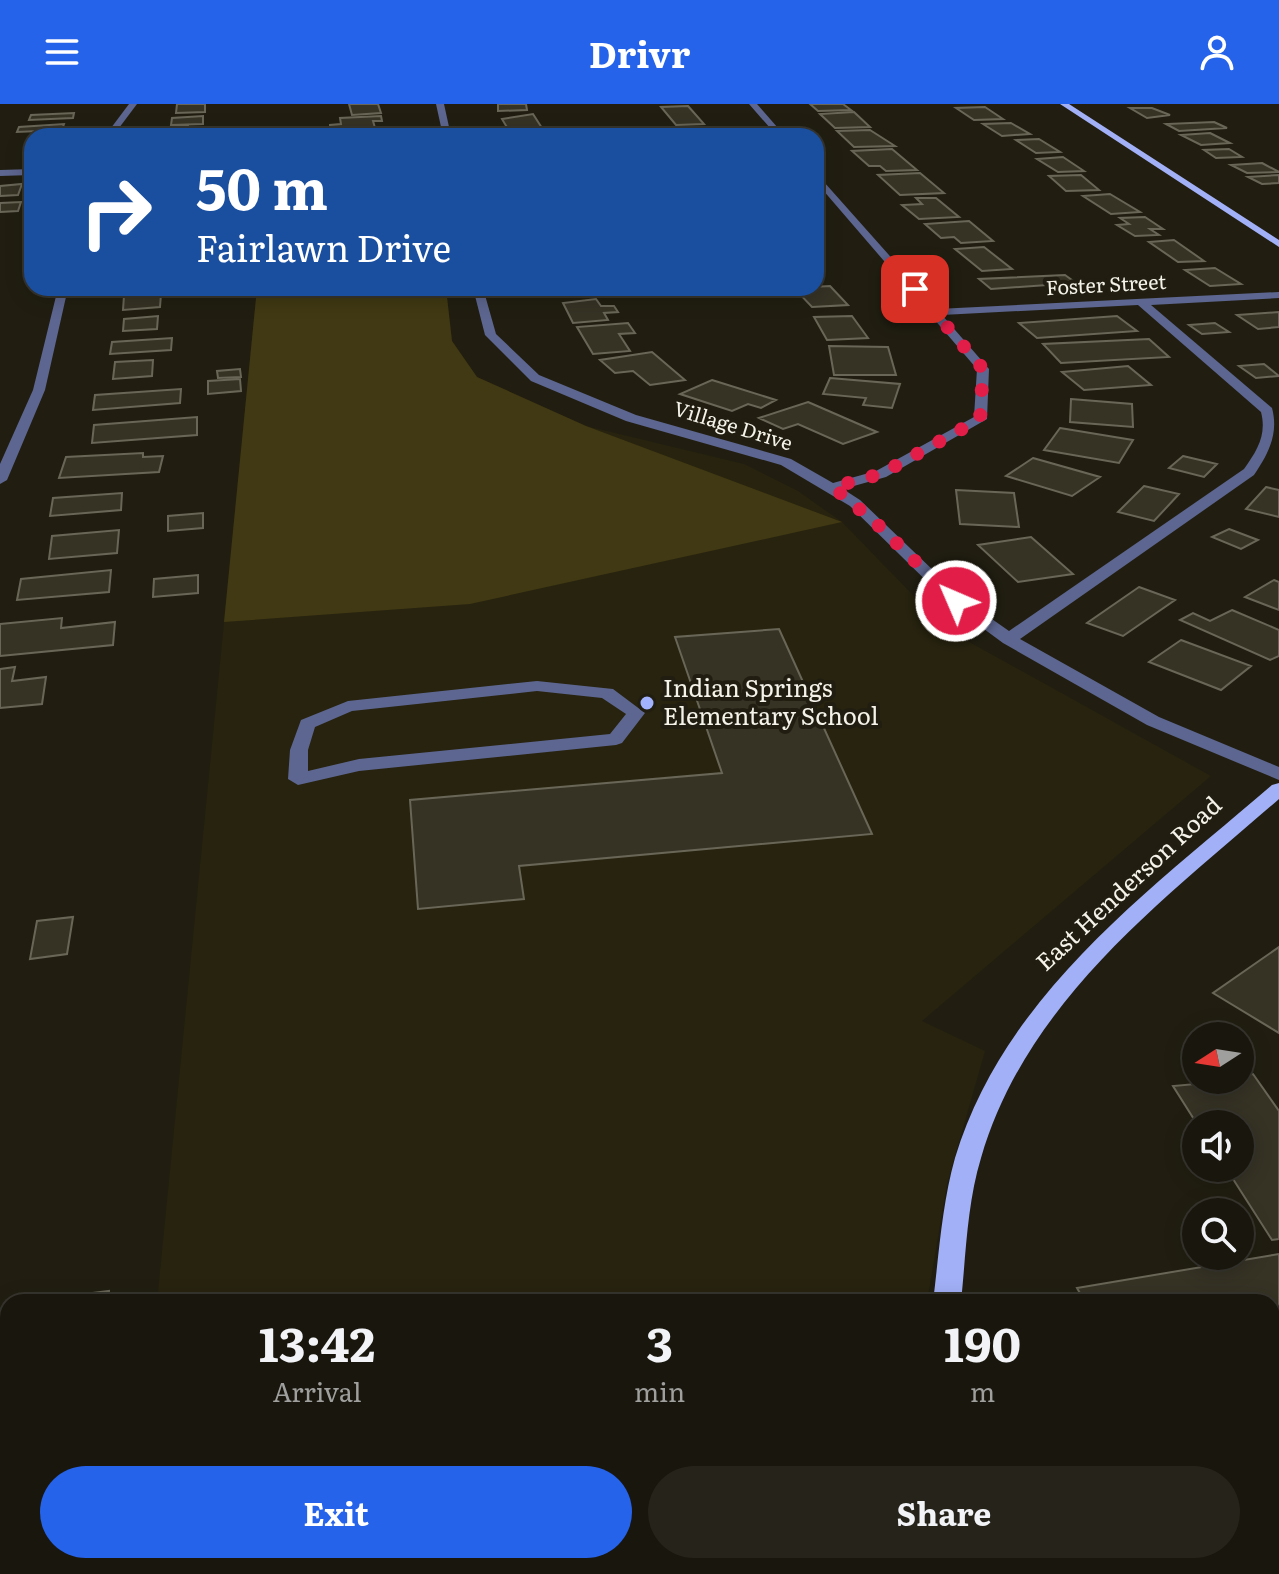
<!DOCTYPE html>
<style>
body{margin:0;font-family:Literata,serif;background:#26231b;color:#f1f3f6;height:100vh;display:flex;flex-direction:column;font-size:30px;white-space:nowrap}
*{box-sizing:border-box;margin:0}
p{font-size:26px;color:#9f9f9d}
.icon{flex:none;width:44px;height:44px;fill:none;stroke:currentColor;stroke-width:2;stroke-linecap:round;stroke-linejoin:round}
.map{position:relative;flex:1;overflow:hidden}
.drawer{position:absolute;left:0px;top:1190px;width:1280px;height:280px;display:flex;flex-direction:column;background:#19160d;border-radius:24px 24px 0 0;box-shadow:0 4px 20px #0003,0 0 0 2px #37352e}
.drawer>*{flex:none}
.top-card{position:absolute;left:24px;top:24px;width:800px;height:168px;border-radius:24px;box-shadow:0 4px 20px #0003,0 0 0 2px #37352e;background:#1a4fa0;color:#fff;overflow:hidden}
.needle{width:52px;rotate:258deg}
.fabs{position:absolute;left:1182px;top:918px;display:grid;gap:16px}
.fabs a{display:grid;place-items:center;width:72px;height:72px;border-radius:50%;background:#19160d;box-shadow:0 4px 20px #0003,0 0 0 2px #37352e;font-size:40px}
.pin{position:absolute;display:grid;place-items:center;width:68px;height:68px;color:#fff;margin:-34px;border-radius:16px;box-shadow:0 4px 12px #0006}
.me{position:absolute;width:88px;margin:-44px;rotate:315deg;stroke-linejoin:round;filter:drop-shadow(0 0 6px #0008)}
.turn{display:flex;align-items:center;gap:28px;height:168px;padding:0 40px;font-size:36px}
.turn .icon{width:104px;height:104px;stroke-width:2.5}
.turn b{display:block;font-size:56px;line-height:68px}
.eta{display:flex;justify-content:space-evenly;align-items:center;height:136px;text-align:center}
.eta b{font-size:48px;font-weight:700;line-height:56px}
.primary-button{display:flex;gap:16px;margin-top:auto;padding:16px 40px}
.primary-button a{flex:1;height:92px;border-radius:48px;background:#2563eb;color:#fff;font-size:32px;font-weight:700;line-height:92px;text-align:center}
.primary-button a+a{background:#26231b;color:#f1f3f6}
header{display:flex;justify-content:space-between;align-items:center;height:104px;padding:0 40px;background:#2563eb;color:#fff;font-size:36px;font-weight:700}
.map>svg:first-child{display:block}
.built{fill:#27230f}
.green{fill:#413913}
.building{fill:#363325;stroke:#696657;stroke-width:2}
.lines{fill:none;stroke-linecap:round;stroke-linejoin:round}
.minor{fill:#5d6690;fill-rule:evenodd}
.major{fill:#a2b0f7;fill-rule:evenodd}
.route{stroke:#e11d48;stroke-width:14;stroke-dasharray:0 25.2}
.poi-dot{fill:#a3b2fd;stroke:#211e11;stroke-width:3}
.labels{text-anchor:middle;stroke-width:8;stroke-linejoin:round;paint-order:stroke}
.far-street-label{font-size:20px;fill:#f4f2e9;stroke:#211e11}
.poi-label{font-size:24px;fill:#f4f2e9;stroke:#211e11;text-anchor:start}
.street-label{font-size:24px;fill:#f4f2e9;stroke:#211e11}
</style>
<header><svg class="icon" aria-label="menu" viewBox="0 0 24 24"><path d="M4 6h16M4 12h16M4 18h16"/></svg>Drivr<svg class="icon" aria-label="person" viewBox="0 0 24 24"><circle cx="12" cy="8" r="4"/><path d="M4 21q1-7 8-7t8 7"/></svg></header>
<div class="map">
<svg width="1279" height="1470" viewBox="0 0 1279 1470">
<rect width="100%" height="100%" fill="#211e11"/>
<path class="built" d="M 257,184 L 446,184 L 452,237 L 477,273 L 586,322 L 744,360 L 798,387 L 842,418 L 946,525 L 1211,672 L 922,917 L 985,947 L 947,1080 L 927,1198 L 157,1198 Z
M 1279,1334 L 1279,1470 L 0,1470 L 0,1412 L 8,1411 L 8,1462 L 1272,1462 L 1272,1335 Z"/>
<path class="green" d="M 257,184 L 446,184 L 452,237 L 477,273 L 586,322 L 842,418 L 470,500 L 224,518 Z"/>
<path class="building" d="M 177,0 L 205,0 L 205,8 L 176,9 Z
M 349,0 L 378,0 L 381,9 L 352,11 Z
M 498,0 L 526,0 L 527,6 L 498,7 Z
M 810,0 L 843,0 L 851,6 L 818,7 Z
M 688,2 L 704,20 L 676,21 L 661,3 Z
M 985,3 L 1003,15 L 974,16 L 956,4 Z
M 1130,4 L 1152,4 L 1170,11 L 1147,14 Z
M 854,8 L 870,23 L 835,24 L 820,10 Z
M 74,9 L 73,14 L 29,16 L 31,11 Z
M 533,10 L 542,24 L 508,25 L 502,15 Z
M 203,12 L 203,20 L 171,21 L 172,14 Z
M 381,12 L 382,17 L 373,17 L 376,27 L 341,29 L 340,24 L 330,24 L 330,21 L 341,20 L 340,14 Z
M 1214,18 L 1227,24 L 1179,27 L 1166,20 Z
M 1011,19 L 1030,30 L 1002,32 L 983,20 Z
M 64,20 L 62,26 L 17,28 L 19,23 Z
M 188,22 L 188,32 L 156,32 L 156,24 Z
M 707,23 L 715,32 L 683,32 L 676,24 Z
M 870,26 L 895,42 L 854,43 L 837,27 Z
M 1210,29 L 1230,39 L 1201,41 L 1181,31 Z
M 1039,35 L 1060,48 L 1036,49 L 1016,36 Z
M 892,45 L 917,66 L 886,67 L 880,62 L 869,62 L 852,47 Z
M 1229,45 L 1242,53 L 1216,54 L 1204,46 Z
M 1063,53 L 1084,67 L 1058,68 L 1037,55 Z
M 1262,59 L 1279,68 L 1247,69 L 1231,61 Z
M 920,69 L 944,89 L 900,91 L 878,71 Z
M 1081,71 L 1099,86 L 1066,87 L 1049,72 Z
M 1279,71 L 1279,79 L 1262,80 L 1248,73 Z
M 22,80 L 18,91 L 0,92 L 0,82 Z
M 1110,90 L 1140,108 L 1111,110 L 1083,92 Z
M 916,94 L 936,94 L 959,113 L 919,115 L 902,101 L 922,100 Z
M 21,98 L 18,107 L 0,108 L 0,99 Z
M 1145,113 L 1163,125 L 1150,125 L 1159,131 L 1135,132 L 1117,121 L 1129,120 L 1120,114 Z
M 969,117 L 993,137 L 961,139 L 954,133 L 941,134 L 925,120 Z
M 1174,136 L 1204,157 L 1178,158 L 1149,138 Z
M 984,143 L 1012,165 L 982,167 L 955,145 Z
M 1215,164 L 1241,180 L 1210,182 L 1185,166 Z
M 1065,171 L 1076,179 L 991,185 L 979,175 Z
M 830,182 L 848,201 L 812,203 L 794,184 Z
M 204,184 L 235,184 L 235,189 L 204,191 Z
M 161,190 L 160,203 L 123,206 L 124,192 Z
M 596,195 L 601,202 L 614,202 L 618,208 L 604,209 L 608,216 L 573,219 L 563,199 Z
M 1279,208 L 1279,223 L 1258,225 L 1237,211 Z
M 158,212 L 157,225 L 123,227 L 124,215 Z
M 852,212 L 868,234 L 827,236 L 814,213 Z
M 1117,212 L 1137,227 L 1037,234 L 1019,219 Z
M 628,219 L 635,229 L 619,230 L 630,247 L 593,250 L 577,223 Z
M 1215,219 L 1229,228 L 1202,230 L 1189,221 Z
M 172,234 L 171,246 L 110,250 L 112,238 Z
M 1149,235 L 1169,253 L 1061,259 L 1043,240 Z
M 829,242 L 888,243 L 896,271 L 834,271 Z
M 652,248 L 685,276 L 650,281 L 633,267 L 615,269 L 600,256 Z
M 153,256 L 152,272 L 113,275 L 115,258 Z
M 1264,260 L 1279,272 L 1256,274 L 1239,262 Z
M 1128,262 L 1151,281 L 1084,286 L 1062,268 Z
M 240,265 L 241,273 L 218,274 L 217,267 Z
M 830,274 L 900,280 L 892,304 L 863,301 L 866,294 L 823,290 Z
M 240,275 L 241,287 L 208,290 L 208,277 Z
M 712,276 L 776,296 L 761,304 L 748,300 L 732,307 L 680,290 Z
M 181,285 L 180,299 L 93,306 L 95,291 Z
M 1071,295 L 1132,300 L 1133,323 L 1070,318 Z
M 808,298 L 877,328 L 843,340 L 798,320 L 783,325 L 759,314 Z
M 197,313 L 197,331 L 92,339 L 94,321 Z
M 1060,324 L 1133,336 L 1119,359 L 1044,346 Z
M 143,349 L 143,353 L 163,352 L 159,368 L 59,374 L 66,353 Z
M 1183,352 L 1217,360 L 1204,373 L 1169,364 Z
M 1033,354 L 1100,373 L 1072,392 L 1006,372 Z
M 1144,382 L 1179,390 L 1154,417 L 1118,408 Z
M 1266,383 L 1279,386 L 1279,413 L 1246,405 Z
M 956,386 L 1014,389 L 1019,423 L 960,420 Z
M 122,389 L 121,406 L 50,412 L 53,394 Z
M 203,409 L 203,424 L 168,427 L 168,412 Z
M 1229,425 L 1258,436 L 1241,445 L 1212,433 Z
M 119,426 L 117,449 L 49,455 L 52,432 Z
M 1031,433 L 1073,470 L 1018,478 L 978,441 Z
M 111,466 L 109,488 L 17,496 L 21,475 Z
M 198,471 L 198,489 L 153,493 L 154,475 Z
M 1274,476 L 1279,478 L 1279,506 L 1245,493 Z
M 1139,483 L 1175,496 L 1123,532 L 1087,519 Z
M 1232,506 L 1279,526 L 1279,552 L 1270,556 L 1180,516 L 1193,509 L 1210,517 Z
M 62,514 L 61,524 L 115,518 L 113,541 L 0,552 L 0,520 Z
M 779,525 L 872,730 L 519,762 L 524,795 L 418,805 L 410,696 L 722,669 L 675,533 Z
M 1181,536 L 1251,562 L 1221,586 L 1149,558 Z
M 15,563 L 12,577 L 46,573 L 42,600 L 0,604 L 0,565 Z
M 73,813 L 67,850 L 30,855 L 37,817 Z
M 1279,843 L 1279,929 L 1213,889 Z
M 1253,970 L 1279,1007 L 1279,1135 L 1272,1136 L 1226,1064 L 1240,1064 L 1240,1020 L 1197,1020 L 1173,982 L 1240,976 L 1240,972 Z
M 1279,1150 L 1279,1232 L 1272,1234 L 1272,1198 L 1085,1198 L 1077,1184 Z
M 109,1187 L 108,1198 L 30,1198 L 30,1197 Z
M 1279,1379 L 1279,1470 L 1253,1470 L 1249,1462 L 1272,1462 L 1272,1380 Z"/>
<g class="lines">
<path class="minor" d="M 129,0 L 137,0 L 113,32 L 105,32 Z
M 436,0 L 444,0 L 451,32 L 443,32 Z
M 749,0 L 757,0 L 785,32 L 777,32 Z
M 32,65 L 32,71 L 0,72 L 0,66 Z
M 816,69 L 937,205 L 1279,188 L 1279,194 L 1151,201 L 1272,304 C 1279,330 1268,350 1254,371 L 1020,535 L 1159,613 L 1279,663 L 1279,676 L 1147,621 L 1003,539 L 950,500 L 850,402 L 781,361 L 626,317 L 531,277 L 485,231 L 473,184 L 483,184 L 496,230 L 539,271 L 636,311 L 791,355 L 833,379 L 876,367 L 974,313 L 977,265 L 816,78 ZM 1138,201 L 1261,308 C 1267,331 1257,347 1244,365 L 1009,527 L 962,494 L 860,396 L 843,385 L 886,373 L 987,315 L 989,265 L 942,211 Z
M 58,184 L 68,184 L 45,286 L 7,376 L 0,380 L 0,360 L 33,286 Z
M 537,577 L 613,585 L 645,609 L 622,639 L 616,641 L 359,667 L 298,681 L 288,675 L 290,646 L 301,616 L 348,597 ZM 537,587 L 602,594 L 626,610 L 610,630 L 359,655 L 308,667 L 308,646 L 315,623 L 352,607 Z
M 1279,1322 L 1279,1348 L 1272,1349 L 1272,1323 Z
M 190,1462 L 251,1462 L 248,1470 L 187,1470 Z
M 635,1462 L 782,1462 L 785,1470 L 746,1470 L 744,1463 L 741,1470 L 632,1470 Z"/>
<path class="major" d="M 1060,0 L 1069,0 L 1279,136 L 1279,143 Z
M 1279,679 L 1279,695 C 1162,797 1026,898 981,1054 C 967,1100 966,1150 961,1198 L 933,1198 C 939,1150 942,1100 955,1054 C 1004,891 1149,787 1272,681 Z
M 961,1462 L 993,1462 L 995,1470 L 963,1470 Z"/>
</g>
<g class="lines">
<path class="route" d="M 915,185 L 983,265 L 980,315 L 881,370 L 833,383 L 877,420 L 956,497"/>
</g>
<circle class="poi-dot" cx="647" cy="599" r="8"/>
<g class="labels">
<g class="far-street-label">
<text transform="translate(1106 181) rotate(-3)" y="7">Foster Street</text>
<text transform="translate(733 322) rotate(17)" y="7">Village Drive</text>
</g>
<g class="poi-label">
<text x="663" y="593">Indian Springs<tspan x="663" dy="28">Elementary School</tspan></text>
</g>
<g class="street-label">
<text transform="translate(1129 780) rotate(-43)" y="8">East Henderson Road</text>
</g>
</g>
</svg>
<div class="fabs">
<a><svg class="needle" viewBox="-14 -14 28 28"><path d="M0-13l5 13h-10z" fill="#e53935"/><path d="M0 13l5-13h-10z" fill="#9f9f9d"/></svg></a>
<a><svg class="icon" aria-label="sound" viewBox="0 0 24 24"><path d="M4 9h4l5-4v14l-5-4H4zM17 9q2 3 0 6"/></svg></a>
<a><svg class="icon" aria-label="search" viewBox="0 0 24 24"><circle cx="10" cy="10" r="6"/><path d="M15 15l6 6"/></svg></a>
</div>
<div class="pin" style="left:915px;top:185px;background:#d93025"><svg class="icon" aria-label="arrive" viewBox="0 0 24 24"><path d="M6 21V4h12l-3 4 3 4H6"/></svg></div>
<svg class="me" style="left:956px;top:497px" viewBox="-20 -20 40 40"><circle r="17" fill="#e11d48" stroke="#fff" stroke-width="3"/><path d="M0-11L8 9 0 5-8 9z" fill="#fff"/></svg>
<div class="top-card">
<div class="turn"><svg class="icon" aria-label="right" viewBox="0 0 24 24"><path d="M7 20v-9h11M14 6l5 5-5 5"/></svg><div><b>50 m</b>Fairlawn Drive</div></div>
</div>
<section class="drawer">
<div class="eta">
<div><b>13:42</b><p>Arrival</p></div>
<div><b>3</b><p>min</p></div>
<div><b>190</b><p>m</p></div>
</div>
<div class="primary-button"><a>Exit</a><a>Share</a></div>
</section>
</div>
